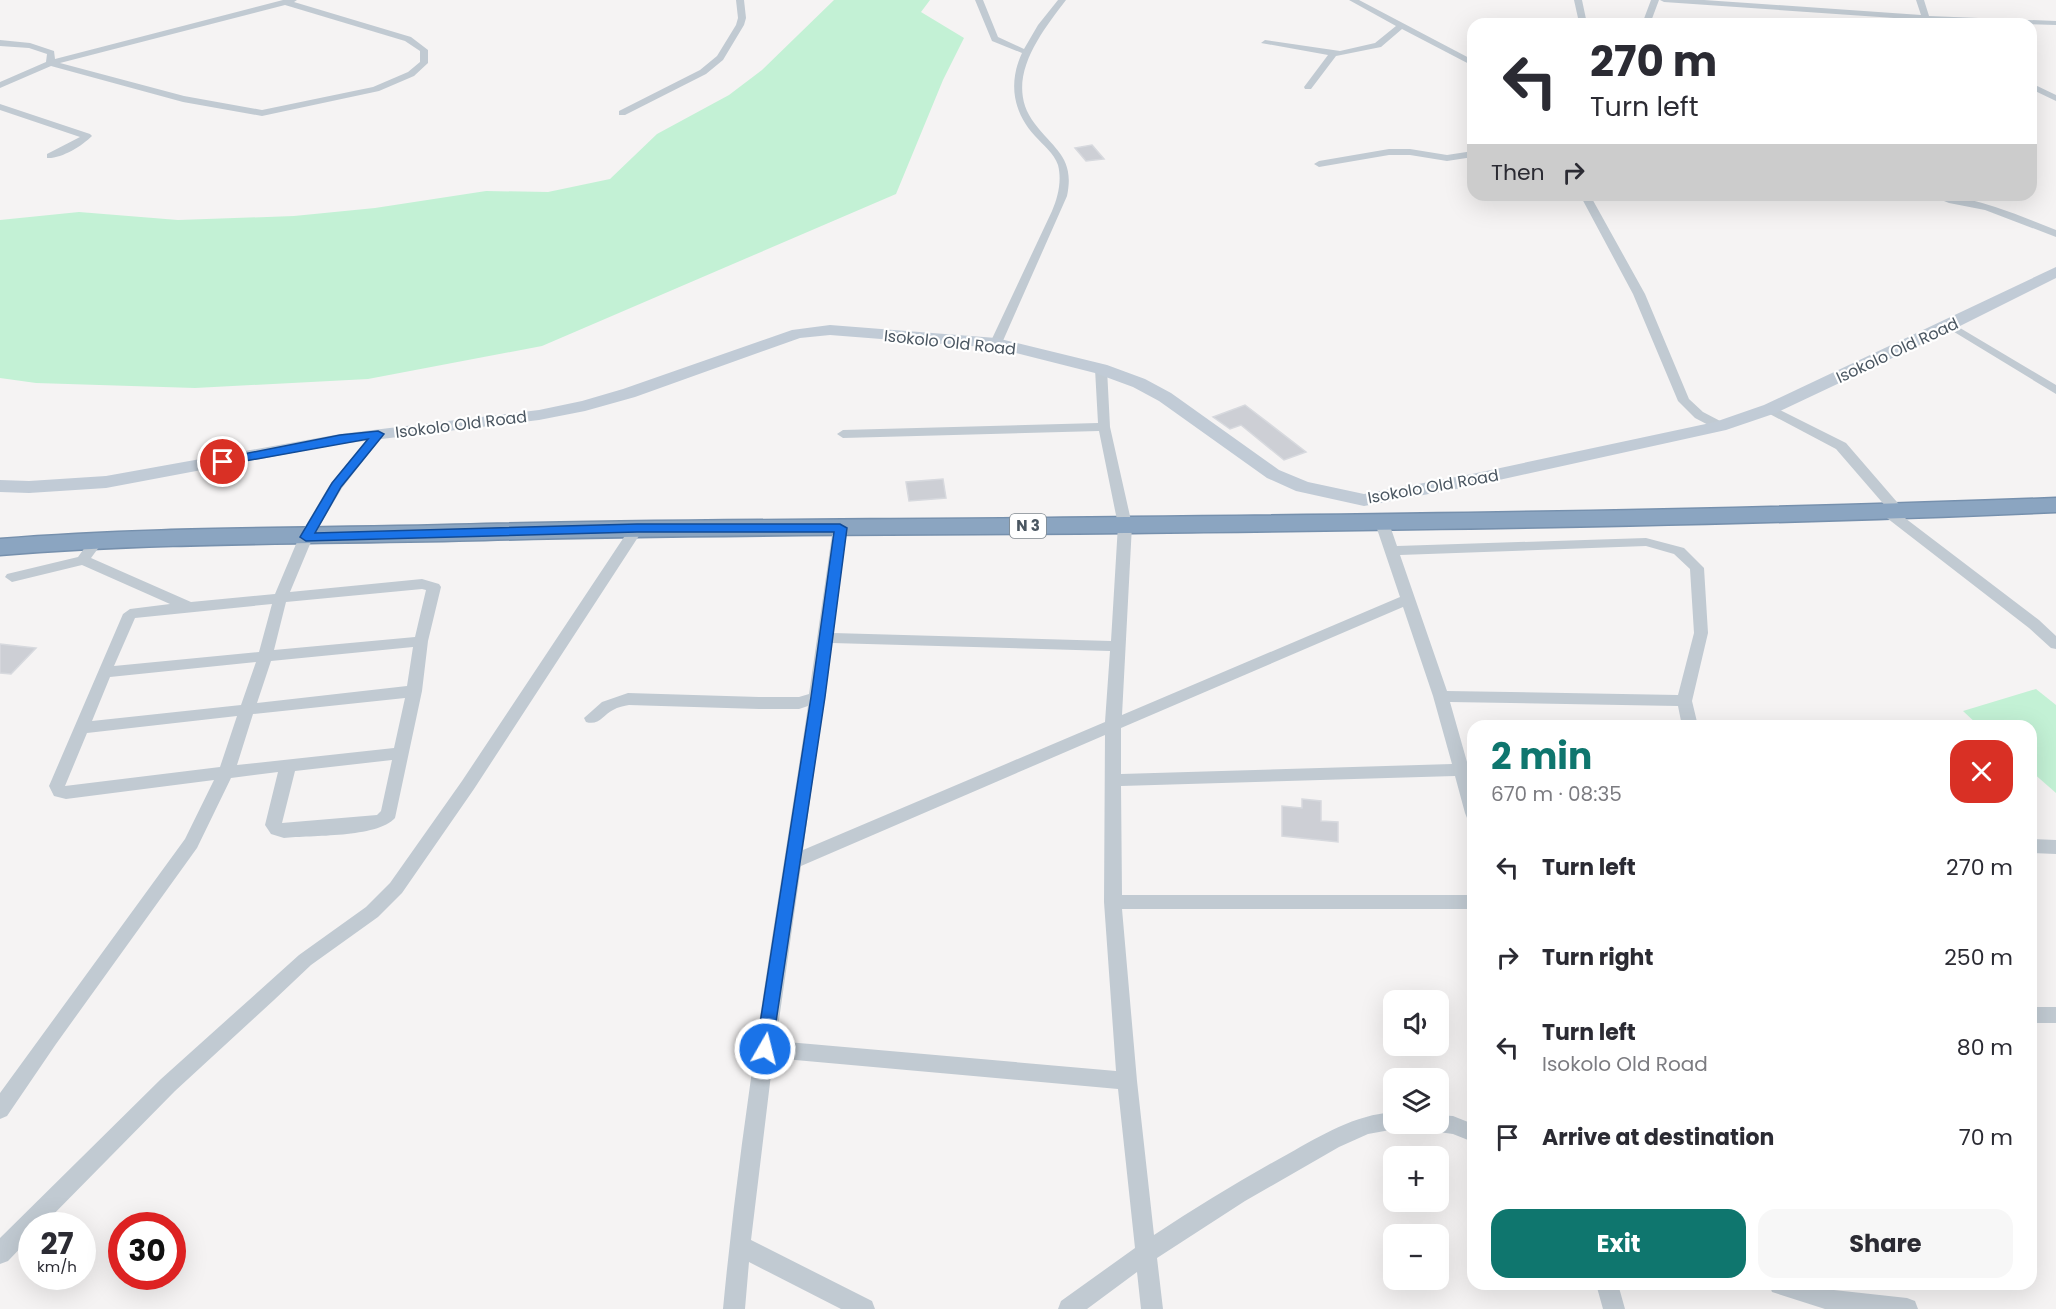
<!DOCTYPE html>
<meta charset="utf-8">
<style>
body{margin:0;font-family:Poppins,sans-serif;background:#f7f7f7;color:#2b2b33;height:100vh;display:flex;flex-direction:column;font-size:22px;white-space:nowrap}
*{box-sizing:border-box;margin:0}
p{font-size:20px;color:#7c7c81}
.icon{flex:none;width:33px;height:33px;fill:none;stroke:currentColor;stroke-width:2;stroke-linecap:round;stroke-linejoin:round}
.map{position:relative;flex:1;overflow:hidden}
.side{position:absolute;left:1467px;top:720px;width:570px;height:570px;display:flex;flex-direction:column;background:#fff;border-radius:18px;box-shadow:0 6px 24px #0002}
.side>*{flex:none}
.hud{position:absolute;left:1467px;top:18px;width:570px;height:183px;border-radius:18px;box-shadow:0 6px 24px #0002;background:#fff;color:#2b2b33;overflow:hidden}
.controls{position:absolute;left:1383px;top:990px;display:grid;gap:12px}
.controls a{display:grid;place-items:center;width:66px;height:66px;border-radius:12px;background:#fff;box-shadow:0 6px 24px #0002;font-size:30px}
.speed{position:absolute;left:18px;top:1212px;display:flex;gap:12px;font-size:30px;font-weight:700;text-align:center}
.speed>*{display:grid;place-content:center;width:78px;height:78px;border-radius:50%;background:#fff;box-shadow:0 6px 24px #0002;line-height:1}
.speed small{font-size:15px;font-weight:400}
.speed .limit{border:9px solid #d22;background:#fff;color:#111}
.pin{position:absolute;display:grid;place-items:center;width:51px;height:51px;color:#fff;margin:-26px;border:3px solid #fff;border-radius:50%;box-shadow:0 2px 6px #0007}
.me{position:absolute;width:66px;margin:-33px;rotate:8deg;stroke-linejoin:round;filter:drop-shadow(0 0 4px #0008)}
.turn{display:flex;align-items:center;gap:21px;height:126px;padding:0 24px;font-size:27px}
.turn .icon{width:78px;height:78px;stroke-width:2.5}
.turn b{display:block;font-size:42px;line-height:51px}
.then{display:flex;align-items:center;height:57px;padding:0 24px;background:#0003;gap:12px;font-size:22px}
.round{display:grid;place-items:center;flex:none;width:63px;height:63px;border-radius:18px;background:#f7f7f7}
.overview{display:flex;align-items:center;justify-content:space-between;height:102px;padding:0 24px}
h1{font-size:36px;font-weight:700;line-height:45px;color:#0f766e}
.button{display:flex;gap:12px;margin-top:auto;padding:12px 24px}
.button a{flex:1;height:69px;border-radius:18px;background:#0f766e;color:#fff;font-size:24px;font-weight:700;line-height:69px;text-align:center}
.button a+a{background:#f7f7f7;color:#2b2b33}
ul{padding:0;list-style:none}
li{display:flex;align-items:center;gap:18px;height:90px;padding:0 24px}
li div{flex:1}
li b{display:block;font-size:22px}
li em{font-style:normal}
.map>svg:first-child{display:block}
.green{fill:#c3f1d5}
.building{fill:#cdcfd5;stroke:#d7d9de;stroke-width:1.5}
.lines{fill:none;stroke-linecap:round;stroke-linejoin:round}
.highway-casing{stroke:#7690ad;stroke-width:3}
.street{fill:#c1cad2;fill-rule:evenodd}
.secondary{fill:#c1cbd6;fill-rule:evenodd}
.highway{fill:#8ba5c1;fill-rule:evenodd}
.route{fill:#1a73e8;stroke:#114b97;stroke-width:1.5}
.labels{text-anchor:middle;stroke-width:4.5;stroke-linejoin:round;paint-order:stroke}
.shield{fill:#fff;stroke:#808990;stroke-width:1.5}
.shield-label{font-size:15px;font-weight:bold;fill:#4a5661}
.street-label{font-size:16px;fill:#4a5661;stroke:#fff}
</style>
<div class="map">
<svg width="2056" height="1309" viewBox="0 0 2056 1309">
<rect width="100%" height="100%" fill="#f5f3f3"/>
<path class="green" d="M 834,0 L 930,0 L 921,12 L 964,38 L 943,80 L 896,194 L 542,346 L 368,379 L 195,388 L 36,383 L 0,378 L 0,220 L 79,212 L 178,220 L 294,216 L 375,208 L 486,191 L 548,192 L 610,179 L 657,134 L 729,95 L 762,70 Z
M 2036,689 L 2056,705 L 2056,793 L 2031,771 L 2031,726 L 1979,726 L 1963,711 Z"/>
<path class="building" d="M 1092,145 L 1104,159 L 1086,161 L 1075,148 Z
M 1245,405 L 1306,452 L 1284,460 L 1241,425 L 1230,429 L 1213,417 Z
M 943,479 L 946,498 L 909,501 L 906,482 Z
M 0,644 L 36,648 L 11,674 L 0,673 Z
M 1302,799 L 1321,801 L 1321,821 L 1338,822 L 1338,842 L 1282,836 L 1282,806 L 1302,808 Z"/>
<g class="lines">
<defs>
<path id="highway" d="M 2056,498 L 2056,512 C 1746,526 1436,529 1126,533 C 912,535 699,534 485,540 C 324,544 161,542 0,555 L 0,539 C 161,526 324,529 485,524 C 699,519 912,520 1126,517 C 1436,514 1746,510 2056,498 Z"/>
</defs>
<use href="#highway" class="highway-casing"/>
<path class="street" d="M 283,0 L 297,0 L 294,2 L 411,37 L 428,50 L 428,63 L 414,76 L 379,91 L 262,116 L 183,102 L 51,66 L 0,88 L 0,82 L 46,62 L 47,54 L 29,48 L 0,46 L 0,40 L 30,43 L 54,51 L 55,59 ZM 285,5 L 405,41 L 420,51 L 420,62 L 408,72 L 373,87 L 262,110 L 184,96 L 60,63 Z
M 736,0 L 744,0 L 746,18 L 744,25 L 723,60 L 706,74 L 625,115 L 619,115 L 619,111 L 700,70 L 717,56 L 736,25 L 738,18 Z
M 975,0 L 983,0 L 998,37 L 1024,49 L 1038,25 L 1058,0 L 1066,0 C 1040,34 1002,82 1035,124 C 1055,150 1075,158 1067,196 L 1002,343 L 996,346 L 990,343 L 1052,211 C 1058,197 1062,181 1058,165 C 1054,153 1043,145 1035,136 C 1013,112 1008,83 1022,53 L 992,41 Z
M 1349,0 L 1359,0 L 1473,60 L 1473,66 L 1402,29 L 1381,47 L 1336,56 L 1311,89 L 1305,89 L 1304,87 L 1328,55 L 1261,43 L 1265,40 L 1340,51 L 1375,43 L 1396,26 Z
M 1574,0 L 1582,0 L 1586,19 L 1578,24 L 1567,24 L 1578,18 Z
M 1651,0 L 1659,0 L 1650,24 L 1642,24 Z
M 1660,0 L 1704,0 L 1921,15 L 1916,0 L 1924,0 L 1929,16 L 2056,21 L 2056,25 L 1931,21 L 1932,24 L 1924,24 L 1923,20 L 1664,2 Z
M 2031,83 L 2056,95 L 2056,101 L 2031,89 Z
M 0,104 L 90,134 L 92,136 C 82,146 61,159 47,158 L 47,154 L 80,137 L 0,110 Z
M 1389,149 L 1410,149 L 1447,155 L 1473,151 L 1473,157 L 1447,161 L 1410,155 L 1389,155 L 1319,167 L 1314,164 L 1319,161 Z
M 1580,195 L 1590,195 L 1645,294 L 1689,399 L 1703,412 L 1724,423 L 1726,426 L 1724,429 L 1716,429 L 1695,418 L 1678,401 L 1633,294 Z
M 1929,195 C 1973,195 2015,214 2056,230 L 2056,237 L 1985,210 L 1949,203 Z
M 1950,322 L 2056,385 L 2056,394 L 1946,327 L 1946,323 Z
M 1101,365 L 1107,369 L 1110,427 L 1132,525 L 1122,715 L 1400,597 L 1374,520 L 1381,516 L 1388,520 L 1397,546 L 1646,538 L 1684,548 L 1704,568 L 1708,633 L 1692,701 L 1698,726 L 1682,726 L 1678,706 L 1450,702 L 1473,783 L 1473,819 L 1467,818 L 1465,813 L 1455,776 L 1121,786 L 1122,895 L 1473,895 L 1473,909 L 1122,909 L 1137,1081 L 1154,1235 C 1198,1206 1242,1179 1288,1154 C 1322,1135 1354,1115 1394,1112 L 1394,1124 L 1403,1124 L 1401,1128 L 1368,1134 L 1339,1147 L 1245,1201 L 1157,1258 L 1163,1309 L 1141,1309 L 1137,1272 L 1087,1309 L 1058,1309 L 1061,1301 L 1135,1248 L 1118,1089 L 773,1058 L 751,1240 L 872,1301 L 875,1309 L 841,1309 L 749,1262 L 745,1309 L 723,1309 C 742,1108 778,907 808,706 L 799,709 L 759,709 L 629,705 C 624,706 618,707 613,710 C 603,715 599,726 586,722 L 584,718 L 602,702 L 628,693 L 759,697 L 799,697 L 809,694 L 833,528 L 840,524 L 847,528 L 833,633 L 1111,641 L 1118,525 L 1099,431 L 843,438 L 837,434 L 843,430 L 1098,423 L 1095,369 ZM 1646,546 L 1674,554 L 1690,569 L 1694,633 L 1678,695 L 1447,691 L 1400,555 ZM 1403,607 L 1433,696 L 1452,764 L 1121,774 L 1121,728 ZM 832,643 L 1110,651 L 1105,722 L 803,850 ZM 1105,735 L 1104,902 L 1116,1071 L 776,1041 L 801,866 Z
M 1770,405 L 1846,443 L 1903,509 L 1905,512 L 1901,515 L 2039,620 L 2056,636 L 2056,649 L 2051,648 L 2029,628 L 1883,515 L 1881,512 L 1887,508 L 1836,449 L 1766,412 L 1764,409 L 1766,406 Z
M 378,430 L 384,434 L 342,488 L 313,537 L 290,592 L 422,579 L 439,584 L 441,587 L 428,641 L 422,691 L 395,818 C 377,838 311,835 284,838 L 271,834 L 265,825 L 278,772 L 231,778 L 197,848 L 56,1044 L 7,1116 L 0,1119 L 0,1093 L 185,839 L 214,780 L 66,799 L 54,796 L 49,786 L 123,614 L 130,609 L 170,604 L 82,565 L 12,582 L 5,577 L 7,574 L 78,557 L 93,536 L 98,535 L 105,539 L 91,558 L 191,602 L 275,594 L 299,537 L 329,486 L 374,431 ZM 422,589 L 426,590 L 415,637 L 274,650 L 286,602 ZM 272,604 L 259,652 L 114,666 L 135,618 ZM 413,647 L 407,686 L 257,703 L 271,661 ZM 256,662 L 241,705 L 92,721 L 110,677 ZM 405,698 L 394,748 L 237,765 L 253,714 ZM 237,716 L 220,767 L 65,786 L 87,733 ZM 392,760 L 381,811 L 377,815 L 282,823 L 295,771 Z
M 637,524 L 644,528 L 474,789 L 402,893 L 378,917 L 311,965 L 274,1000 L 175,1091 L 42,1226 L 32,1226 L 32,1236 L 8,1261 L 0,1264 L 0,1238 L 161,1079 L 299,955 L 366,907 L 390,883 L 462,781 L 632,525 Z
M 2031,839 L 2056,840 L 2056,854 L 2031,853 Z
M 2031,1007 L 2056,1007 L 2056,1023 L 2031,1023 Z
M 1438,1115 L 1453,1116 L 1473,1124 L 1473,1142 L 1453,1134 L 1431,1131 L 1428,1124 L 1438,1124 Z
M 1596,1284 L 1618,1284 L 1625,1309 L 1603,1309 Z
M 1769,1284 L 1815,1284 L 1834,1290 L 1907,1298 L 1915,1301 L 1918,1309 L 1825,1309 L 1772,1292 Z"/>
<path class="secondary" d="M 2056,267 L 2056,278 L 1956,328 L 1776,413 L 1726,430 L 1472,486 L 1364,506 L 1296,491 L 1267,478 L 1159,401 L 1133,387 L 1095,373 L 996,348 L 830,335 L 800,338 L 635,397 L 585,411 L 539,420 L 340,444 L 106,488 L 29,493 L 0,492 L 0,480 L 29,481 L 106,476 L 340,434 L 539,410 L 582,401 L 623,389 L 792,330 L 830,325 L 996,338 L 1107,365 L 1145,379 L 1171,393 L 1279,470 L 1308,482 L 1364,494 L 1472,474 L 1715,422 L 1764,405 Z"/>
<use href="#highway" class="highway"/>
</g>
<path class="route" d="M 378,431 L 384,434 L 341,487 L 315,533 L 637,524 L 840,524 L 847,528 L 825,697 L 771,1055 L 765,1057 L 758,1055 L 756,1049 L 811,697 L 834,532 L 637,532 L 306,541 L 300,537 L 332,483 L 368,439 L 223,465 L 217,462 L 223,458 L 340,435 Z"/>
<g class="labels">
<rect class="shield" x="1010" y="514" width="36" height="24" rx="4.5"/>
<g class="shield-label">
<text x="1028" y="531">N 3</text>
</g>
<g class="street-label">
<text transform="translate(950 342) rotate(6)" y="6">Isokolo Old Road</text>
<text transform="translate(1897 350) rotate(-25)" y="6">Isokolo Old Road</text>
<text transform="translate(461 424) rotate(-7)" y="6">Isokolo Old Road</text>
<text transform="translate(1433 486) rotate(-10)" y="6">Isokolo Old Road</text>
</g>
</g>
</svg>
<div class="controls">
<a><svg class="icon" aria-label="sound" viewBox="0 0 24 24"><path d="M4 9h4l5-4v14l-5-4H4zM17 9q2 3 0 6"/></svg></a>
<a><svg class="icon" aria-label="layers" viewBox="0 0 24 24"><path d="M12 4l9 5-9 5-9-5zM3 14l9 5 9-5"/></svg></a>
<a>+</a>
<a>−</a>
</div>
<div class="speed"><div>27<small>km/h</small></div><div class="limit">30</div></div>
<div class="pin" style="left:223px;top:462px;background:#d93025"><svg class="icon" aria-label="arrive" viewBox="0 0 24 24"><path d="M6 21V4h12l-3 4 3 4H6"/></svg></div>
<svg class="me" style="left:765px;top:1049px" viewBox="-20 -20 40 40"><circle r="17" fill="#1a73e8" stroke="#fff" stroke-width="3"/><path d="M0-11L8 9 0 5-8 9z" fill="#fff"/></svg>
<div class="hud">
<div class="turn"><svg class="icon" aria-label="left" viewBox="0 0 24 24"><path d="M17 20v-9H6M10 6l-5 5 5 5"/></svg><div><b>270 m</b>Turn left</div></div>
<div class="then">Then<svg class="icon" aria-label="right" viewBox="0 0 24 24"><path d="M7 20v-9h11M14 6l5 5-5 5"/></svg></div>
</div>
<section class="side">
<div class="overview"><div><h1>2 min</h1><p>670 m · 08:35</p></div><a class="round" style="background:#d93025;color:#fff"><svg class="icon" aria-label="close" viewBox="0 0 24 24"><path d="M6 6l12 12M18 6L6 18"/></svg></a></div>
<ul>
<li><svg class="icon" aria-label="left" viewBox="0 0 24 24"><path d="M17 20v-9H6M10 6l-5 5 5 5"/></svg><div><b>Turn left</b></div><em>270 m</em></li>
<li><svg class="icon" aria-label="right" viewBox="0 0 24 24"><path d="M7 20v-9h11M14 6l5 5-5 5"/></svg><div><b>Turn right</b></div><em>250 m</em></li>
<li><svg class="icon" aria-label="left" viewBox="0 0 24 24"><path d="M17 20v-9H6M10 6l-5 5 5 5"/></svg><div><b>Turn left</b><p>Isokolo Old Road</p></div><em>80 m</em></li>
<li><svg class="icon" aria-label="arrive" viewBox="0 0 24 24"><path d="M6 21V4h12l-3 4 3 4H6"/></svg><div><b>Arrive at destination</b></div><em>70 m</em></li>
</ul>
<div class="button"><a>Exit</a><a>Share</a></div>
</section>
</div>
